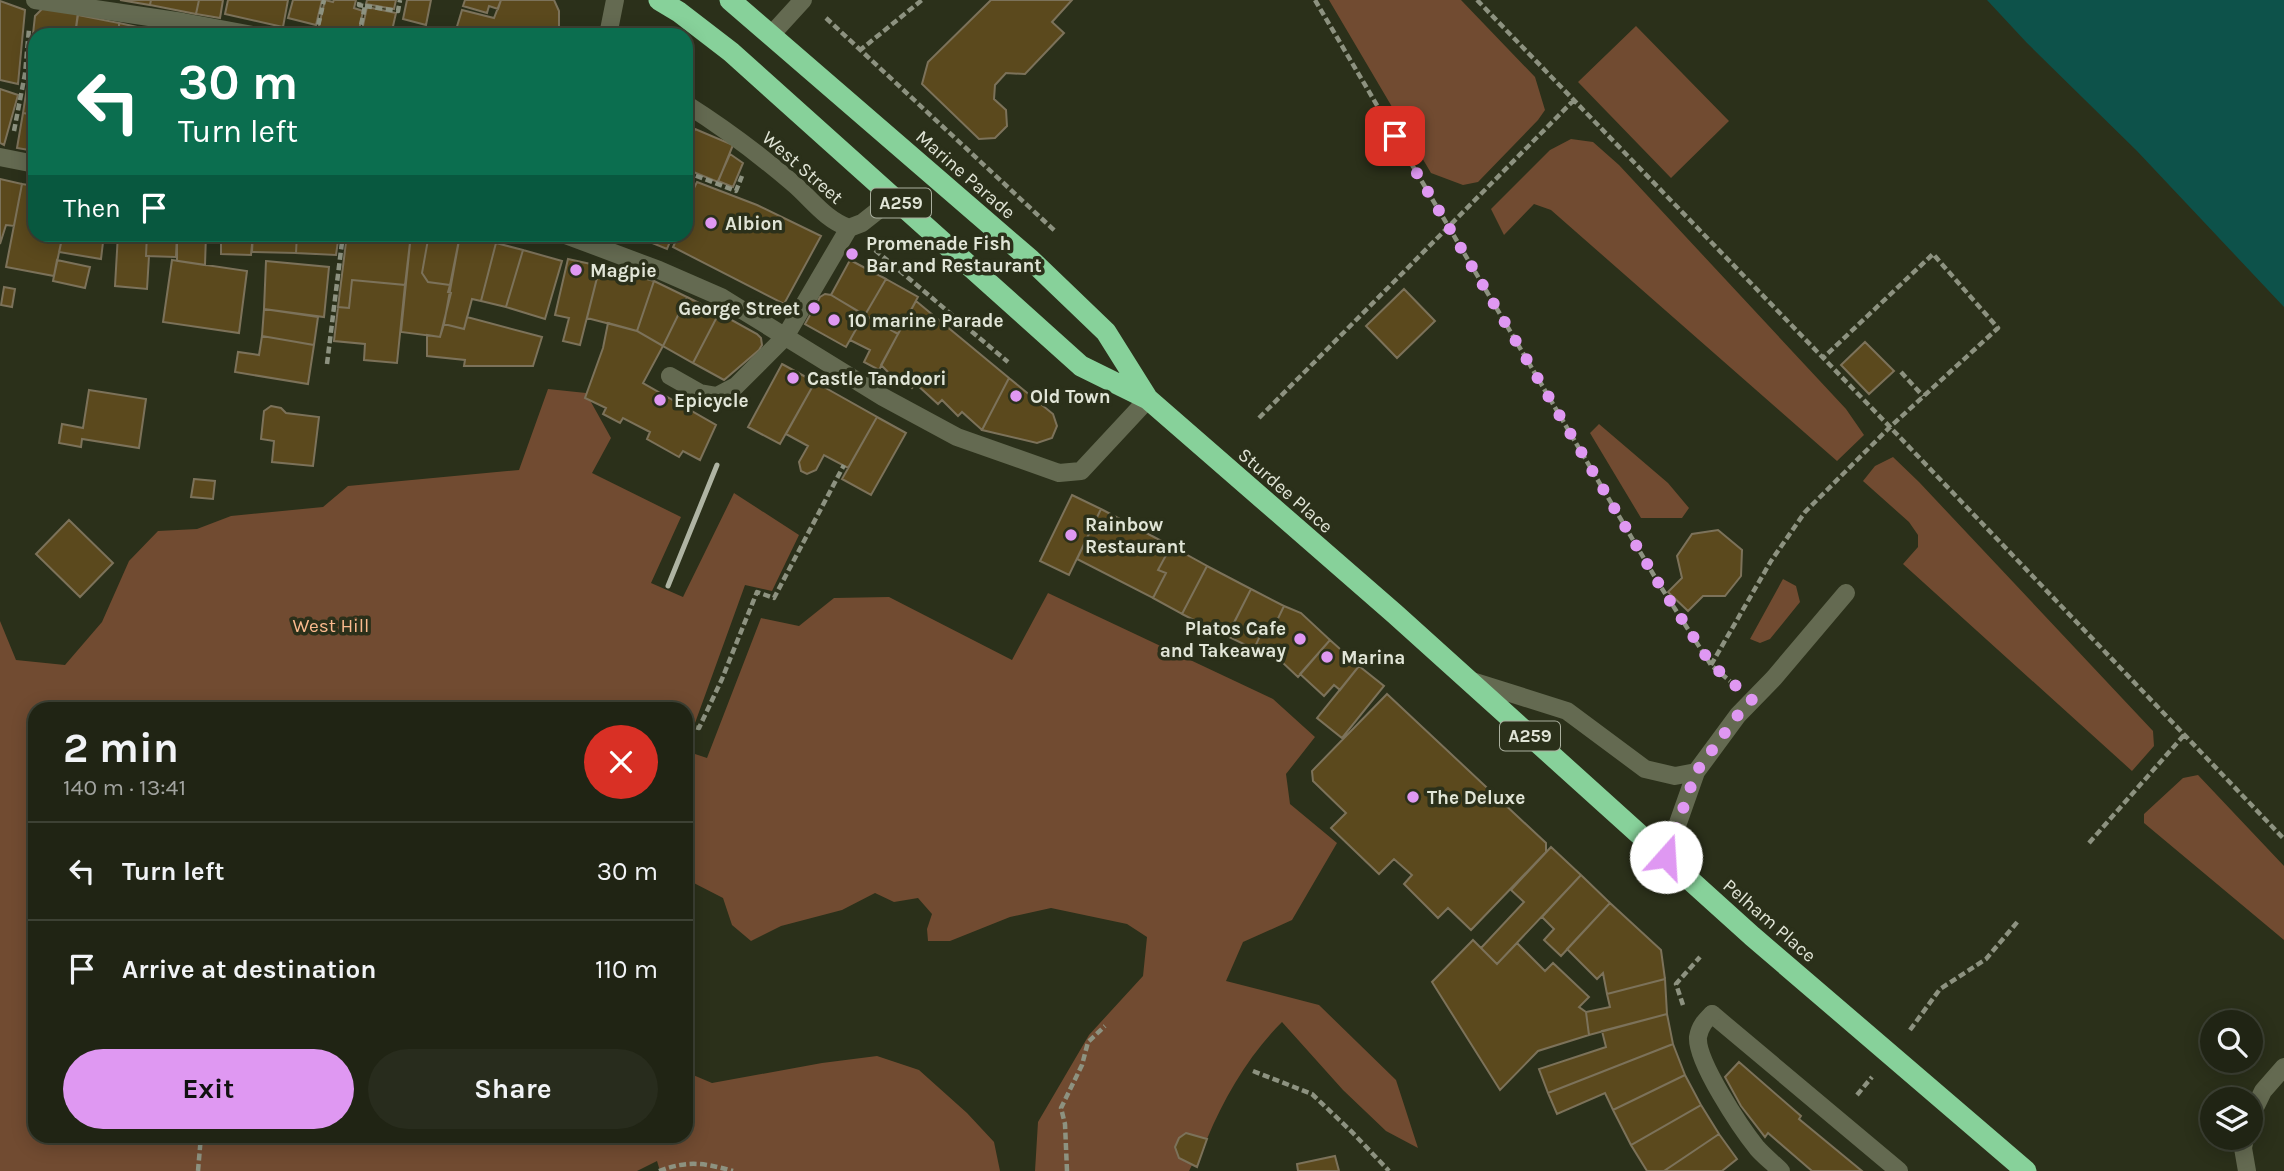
<!DOCTYPE html>
<meta charset="utf-8">
<style>
body{margin:0;font-family:Karla,sans-serif;background:#282c1d;color:#f1f3f6;height:100vh;display:flex;flex-direction:column;font-size:26px;white-space:nowrap}
*{box-sizing:border-box;margin:0}
p{font-size:23px;color:#a2a4a0}
.icon{flex:none;width:38px;height:38px;fill:none;stroke:currentColor;stroke-width:2;stroke-linecap:round;stroke-linejoin:round}
.map{position:relative;flex:1;overflow:hidden}
.details{position:absolute;left:28px;top:702px;width:665px;height:441px;display:flex;flex-direction:column;background:#202414;border-radius:21px;box-shadow:0 4px 18px #0003,0 0 0 2px #3d4134}
.details>*{flex:none}
.banner{position:absolute;left:28px;top:28px;width:665px;height:214px;border-radius:21px;box-shadow:0 4px 18px #0003,0 0 0 2px #3d4134;background:#0b6e4f;color:#fff;overflow:hidden}
.tools{position:absolute;left:2200px;top:1010px;display:grid;gap:14px}
.tools a{display:grid;place-items:center;width:63px;height:63px;border-radius:50%;background:#202414;box-shadow:0 4px 18px #0003,0 0 0 2px #3d4134;font-size:35px}
.pin{position:absolute;display:grid;place-items:center;width:60px;height:60px;color:#fff;margin:-30px;border-radius:14px;box-shadow:0 4px 10px #0006}
.me{position:absolute;width:77px;margin:-38px;rotate:19deg;stroke-linejoin:round;filter:drop-shadow(0 0 5px #0008)}
.turn{display:flex;align-items:center;gap:24px;height:147px;padding:0 35px;font-size:32px}
.turn .icon{width:91px;height:91px;stroke-width:2.5}
.turn b{display:block;font-size:49px;line-height:60px}
.then{display:flex;align-items:center;height:66px;padding:0 35px;background:#0003;gap:14px;font-size:26px}
.round{display:grid;place-items:center;flex:none;width:74px;height:74px;border-radius:37px;background:#282c1d}
.overview{display:flex;align-items:center;justify-content:space-between;height:119px;padding:0 35px}
h1{font-size:42px;font-weight:700;line-height:52px}
.action{display:flex;gap:14px;margin-top:auto;padding:14px 35px}
.action a{flex:1;height:80px;border-radius:42px;background:#df98f2;color:#111;font-size:28px;font-weight:700;line-height:80px;text-align:center}
.action a+a{background:#282c1d;color:#f1f3f6}
ul{padding:0;list-style:none}
li{display:flex;align-items:center;gap:21px;height:98px;padding:0 35px;border-top:2px solid #3d4134}
li div{flex:1}
li b{display:block;font-size:26px}
li em{font-style:normal}
.map>svg:first-child{display:block}
.green{fill:#714b31}
.water{fill:#0d524a}
.building{fill:#5b491d;stroke:#7c725a;stroke-width:2}
.lines{fill:none;stroke-linecap:round;stroke-linejoin:round}
.path{stroke:#8d9280;stroke-width:4.5;stroke-dasharray:7 3.5;stroke-linecap:butt}
.lane{stroke:#646a51;stroke-width:18}
.street{stroke:#646a51;stroke-width:18}
.highway{stroke:#87d19a;stroke-width:21}
.rail{stroke:#afb4a3;stroke-width:5}
.route{stroke:#df98f2;stroke-width:12;stroke-dasharray:0 21.6}
.poi-dot{fill:#df98f2;stroke:#2b301a;stroke-width:2.5}
.labels{text-anchor:middle;stroke-width:7;stroke-linejoin:round;paint-order:stroke}
.shield{fill:#2b301a;stroke:#aaaf9e;stroke-width:2}
.shield-label{font-size:18px;font-weight:bold;fill:#e1e5d7}
.street-label{font-size:19px;fill:#e1e5d7;stroke:#2b301a}
.poi-label{font-size:19px;font-weight:bold;fill:#e1e5d7;stroke:#2b301a;text-anchor:start}
.park-label{font-size:19px;fill:#fbba8e;stroke:#2b301a}
</style>
<div class="map">
<svg width="2284" height="1171" viewBox="0 0 2284 1171">
<rect width="100%" height="100%" fill="#2b301a"/>
<path class="green" d="M 1329,0 L 1461,0 L 1535,77 L 1545,110 L 1538,120 L 1478,182 L 1463,185 L 1431,173 Z
M 1636,26 L 1729,121 L 1671,178 L 1578,82 Z
M 1571,139 L 1593,142 L 1619,165 L 1846,409 L 1864,435 L 1837,461 L 1551,210 L 1534,204 L 1504,235 L 1491,209 L 1550,150 Z
M 548,389 L 586,393 L 611,438 L 592,473 L 681,517 L 651,583 L 683,597 L 734,493 L 799,535 L 772,591 L 745,585 L 695,723 L 686,721 L 686,709 L 621,709 L 603,705 L 597,709 L 35,709 L 35,1136 L 686,1136 L 686,1072 L 712,1083 L 822,1063 L 877,1056 L 919,1070 L 967,1113 L 994,1142 L 1000,1171 L 660,1171 L 657,1161 L 637,1171 L 0,1171 L 0,621 L 16,660 L 65,665 L 102,622 L 129,561 L 158,531 L 197,529 L 231,516 L 323,507 L 348,486 L 519,470 Z
M 1599,424 L 1668,483 L 1689,508 L 1682,518 L 1641,518 L 1590,433 Z
M 1893,457 L 1919,482 L 2153,731 L 2154,746 L 2132,771 L 1903,564 L 1918,547 L 1918,535 L 1909,522 L 1863,481 L 1875,466 Z
M 1783,579 L 1796,586 L 1800,602 L 1770,639 L 1760,643 L 1750,639 Z
M 1048,593 L 1273,699 L 1315,737 L 1286,774 L 1290,804 L 1337,843 L 1292,920 L 1243,942 L 1226,981 L 1319,1005 L 1396,1080 L 1418,1148 L 1386,1131 L 1343,1090 L 1282,1022 C 1249,1055 1225,1096 1207,1139 L 1186,1133 L 1179,1138 L 1175,1147 L 1179,1158 L 1192,1165 L 1189,1171 L 1035,1171 L 1038,1122 L 1089,1035 L 1143,976 L 1147,937 L 1127,924 L 1051,908 L 1010,917 L 950,941 L 928,941 L 927,929 L 932,914 L 918,898 L 894,902 L 875,893 L 842,910 L 781,926 L 751,941 L 732,925 L 723,898 L 686,879 L 686,751 L 707,758 L 761,618 L 799,626 L 834,598 L 889,597 L 1012,660 Z
M 2198,775 L 2284,866 L 2284,940 L 2144,823 L 2144,814 L 2183,778 Z"/>
<path class="water" d="M 1987,0 L 2284,0 L 2284,307 L 2137,151 L 2027,43 Z"/>
<path class="building" d="M 120,0 L 151,0 L 150,5 Z
M 151,0 L 199,0 L 196,14 L 150,5 Z
M 199,0 L 223,0 L 220,18 L 196,14 Z
M 228,0 L 288,0 L 283,27 L 225,14 Z
M 293,0 L 322,0 L 316,25 L 288,18 Z
M 325,0 L 333,2 L 334,0 L 356,0 L 354,8 L 363,11 L 358,35 L 337,35 L 318,30 Z
M 367,0 L 396,0 L 394,9 L 366,4 Z
M 407,0 L 431,0 L 426,25 L 403,19 Z
M 465,0 L 501,0 L 498,9 L 489,6 L 487,13 L 463,6 Z
M 501,0 L 554,0 L 559,11 L 559,35 L 462,35 L 455,33 L 462,10 L 494,18 Z
M 991,0 L 1072,0 L 1052,22 L 1064,33 L 1025,74 L 1006,73 L 995,85 L 994,99 L 1006,110 L 1007,126 L 995,138 L 979,139 L 922,84 L 928,62 Z
M 0,1 L 25,10 L 18,84 L 0,80 Z
M 44,7 L 78,12 L 75,35 L 35,35 L 35,43 L 32,43 L 35,16 Z
M 367,7 L 396,13 L 391,35 L 361,35 Z
M 78,15 L 119,23 L 119,35 L 75,35 Z
M 119,23 L 165,33 L 165,35 L 119,35 Z
M 33,43 L 35,43 L 35,82 L 27,81 Z
M 28,81 L 35,82 L 35,115 L 23,113 Z
M 0,89 L 18,95 L 4,145 L 0,143 Z
M 23,113 L 35,115 L 35,151 L 17,148 Z
M 686,125 L 695,129 L 686,150 Z
M 695,129 L 733,145 L 718,182 L 686,169 L 686,150 Z
M 730,154 L 743,163 L 733,187 L 718,181 Z
M 0,179 L 22,184 L 14,226 L 6,225 L 0,244 Z
M 697,182 L 757,205 L 821,236 L 784,304 L 673,247 L 679,234 L 686,234 L 686,204 Z
M 22,184 L 35,186 L 35,234 L 63,234 L 54,276 L 6,267 Z
M 63,234 L 104,234 L 101,259 L 59,252 Z
M 118,234 L 147,234 L 146,256 L 149,256 L 147,289 L 115,286 Z
M 147,234 L 177,234 L 176,257 L 146,256 Z
M 177,234 L 206,234 L 205,265 L 177,261 Z
M 221,234 L 253,234 L 251,255 L 221,254 Z
M 253,234 L 297,234 L 296,253 L 252,252 Z
M 297,234 L 339,234 L 336,255 L 296,253 Z
M 347,234 L 411,234 L 405,285 L 352,280 L 349,308 L 338,307 Z
M 411,234 L 429,234 L 422,273 L 428,282 L 450,285 L 448,292 L 451,293 L 440,337 L 401,332 Z
M 429,234 L 460,235 L 450,285 L 428,282 L 422,273 Z
M 630,234 L 673,234 L 667,249 Z
M 460,235 L 496,243 L 481,301 L 472,299 L 464,329 L 444,324 Z
M 496,243 L 523,250 L 506,307 L 481,301 Z
M 523,250 L 562,261 L 545,319 L 506,307 Z
M 568,259 L 600,266 L 580,345 L 563,341 L 569,318 L 555,315 Z
M 57,260 L 90,267 L 85,288 L 53,281 Z
M 172,260 L 247,271 L 239,333 L 163,322 Z
M 850,260 L 886,279 L 865,315 L 831,295 Z
M 266,261 L 329,267 L 324,317 L 264,309 Z
M 600,266 L 654,281 L 637,331 L 587,318 Z
M 886,279 L 918,297 L 898,334 L 865,315 Z
M 352,280 L 405,285 L 397,363 L 364,360 L 365,344 L 334,341 L 338,307 L 349,308 Z
M 654,281 L 687,297 L 663,346 L 637,331 Z
M 4,287 L 15,289 L 12,307 L 1,305 Z
M 1404,289 L 1435,321 L 1397,358 L 1366,326 Z
M 825,294 L 831,295 L 864,315 L 846,347 L 805,324 L 820,297 Z
M 687,297 L 719,313 L 693,363 L 663,346 Z
M 916,301 L 1009,378 L 982,430 L 962,412 L 958,416 L 942,400 L 938,404 L 916,384 L 912,388 L 899,375 L 895,379 L 881,365 Z
M 264,309 L 318,317 L 314,345 L 262,336 Z
M 719,313 L 757,334 L 761,338 L 762,345 L 759,350 L 724,380 L 693,363 Z
M 864,315 L 898,334 L 879,370 L 864,362 L 870,350 L 850,340 Z
M 467,317 L 542,337 L 533,366 L 464,366 L 465,360 L 427,356 L 427,335 L 440,337 L 444,324 L 464,329 Z
M 608,323 L 637,331 L 663,346 L 643,383 L 716,425 L 700,460 L 683,451 L 679,457 L 647,439 L 650,432 L 623,418 L 620,423 L 603,414 L 606,408 L 585,398 L 603,348 Z
M 262,336 L 314,345 L 308,384 L 235,372 L 238,352 L 259,355 Z
M 1865,342 L 1894,371 L 1869,394 L 1841,365 Z
M 782,364 L 815,382 L 780,444 L 748,427 Z
M 1009,378 L 1053,414 L 1057,426 L 1052,438 L 1037,443 L 982,430 Z
M 815,382 L 877,417 L 848,468 L 824,455 L 816,470 L 807,474 L 801,471 L 799,462 L 808,446 L 786,434 Z
M 89,390 L 146,399 L 139,448 L 82,439 L 81,447 L 59,443 L 62,424 L 83,428 Z
M 271,406 L 281,408 L 286,413 L 319,417 L 313,466 L 272,462 L 274,441 L 261,439 L 264,411 Z
M 877,417 L 906,433 L 871,495 L 842,479 Z
M 194,479 L 215,481 L 213,499 L 191,497 Z
M 1072,495 L 1101,509 L 1069,575 L 1040,561 Z
M 1101,509 L 1171,546 L 1158,570 L 1166,573 L 1153,598 L 1077,559 Z
M 69,520 L 113,563 L 80,597 L 36,554 Z
M 1718,530 L 1742,550 L 1741,576 L 1725,596 L 1703,596 L 1688,611 L 1668,592 L 1682,578 L 1677,556 L 1692,534 Z
M 1171,546 L 1207,566 L 1182,614 L 1153,598 L 1166,573 L 1158,570 Z
M 1207,566 L 1251,589 L 1227,637 L 1182,614 Z
M 1251,589 L 1284,606 L 1273,629 L 1265,625 L 1254,649 L 1227,636 Z
M 1284,606 L 1301,613 L 1330,640 L 1298,677 L 1281,661 L 1254,649 L 1265,625 L 1273,629 Z
M 1330,640 L 1359,666 L 1340,690 L 1334,685 L 1324,696 L 1300,674 Z
M 1359,666 L 1384,686 L 1342,738 L 1317,718 Z
M 1387,694 L 1546,843 L 1546,852 L 1471,930 L 1448,908 L 1438,918 L 1404,884 L 1412,875 L 1394,859 L 1379,874 L 1331,828 L 1346,813 L 1313,781 L 1312,771 Z
M 1551,847 L 1581,875 L 1497,964 L 1481,948 L 1524,902 L 1511,890 Z
M 1581,875 L 1610,903 L 1561,956 L 1544,940 L 1554,929 L 1542,917 Z
M 1610,903 L 1661,950 L 1665,979 L 1607,994 L 1603,973 L 1597,979 L 1567,949 Z
M 1473,940 L 1497,964 L 1517,943 L 1545,971 L 1553,963 L 1589,997 L 1579,1007 L 1586,1012 L 1589,1035 L 1538,1051 L 1500,1090 L 1432,982 Z
M 1665,979 L 1667,1014 L 1589,1035 L 1586,1012 L 1610,1007 L 1607,994 Z
M 1667,1014 L 1673,1044 L 1548,1093 L 1539,1069 L 1606,1047 L 1602,1031 Z
M 1673,1044 L 1685,1075 L 1613,1110 L 1605,1093 L 1557,1114 L 1548,1093 Z
M 1739,1062 L 1801,1116 L 1799,1119 L 1862,1171 L 1812,1171 L 1768,1133 L 1765,1137 L 1741,1106 L 1725,1077 Z
M 1685,1075 L 1701,1105 L 1631,1145 L 1613,1110 Z
M 1701,1105 L 1719,1134 L 1664,1171 L 1647,1171 L 1631,1145 Z
M 1186,1133 L 1207,1139 L 1197,1167 L 1179,1158 L 1175,1147 L 1179,1138 Z
M 1719,1134 L 1737,1159 L 1722,1171 L 1664,1171 Z
M 1335,1156 L 1339,1171 L 1298,1171 L 1297,1164 Z"/>
<g class="lines">
<path class="path" d="M 1315,0 L 1659,584 L 1711,665 L 1730,681
M 1477,0 L 1890,427 L 2284,839
M 365,6 L 398,11 L 400,0
M 826,18 L 1055,231
M 316,35 L 324,0
M 359,35 L 365,6 L 359,5 L 360,0
M 859,51 L 922,0
M 14,131 L 25,74 L 29,29
M 686,172 L 736,191 L 742,176
M 875,250 L 1008,362
M 327,364 L 343,234
M 1901,372 L 1923,396
M 1259,418 L 1575,99
M 1711,665 L 1771,561 L 1805,512 L 1890,427 L 1998,328 L 1933,254 L 1823,358
M 686,725 L 699,728 L 722,679 L 757,592 L 774,598 L 844,465
M 2089,843 L 2185,734
M 1683,1005 L 1676,984 L 1700,957
M 1910,1030 L 1940,989 L 1986,959 L 2019,920
M 1253,1071 L 1312,1094 L 1352,1132 L 1389,1171
M 1857,1095 L 1872,1077
M 198,1171 L 201,1136
M 659,1171 C 688,1160 704,1163 733,1171
M 1067,1171 L 1065,1124 L 1061,1108 L 1082,1065 L 1088,1042 L 1105,1026"/>
<path class="lane" d="M 771,35 L 803,0
M 1469,680 L 1567,711 L 1645,769 L 1675,776 L 1696,772
M 1666,857 L 1696,772 L 1738,715 L 1774,678 L 1846,593
M 1712,1014 L 1899,1171
M 2250,1118 L 2263,1091 L 2284,1067
M 2245,1138 L 2243,1148 L 2247,1171"/>
<path class="street" d="M 35,0 L 183,22 L 253,35
M 608,35 L 615,0
M 686,104 C 724,128 760,155 795,185 C 813,201 825,219 849,228 L 862,223 L 895,197
M 0,157 L 35,164
M 563,234 L 659,270 L 721,297 L 883,397 L 957,437 L 1059,473 L 1081,471 L 1148,399
M 670,376 L 700,393 L 717,396 L 736,386 L 785,337 L 849,228
M 1712,1014 C 1705,1021 1700,1026 1698,1037 C 1696,1061 1741,1128 1757,1148 C 1764,1156 1773,1163 1781,1171"/>
<path class="highway" d="M 659,0 L 679,12 L 731,52 L 1081,366 L 1148,399
M 730,0 L 1031,260 L 1106,332 L 1148,399 L 1395,614 L 1752,936 L 2026,1171"/>
<path class="rail" d="M 668,586 L 717,465"/>
</g>
<g class="lines">
<path class="route" d="M 1395,136 L 1659,584 L 1711,664 L 1752,700 L 1738,715 L 1696,772 L 1666,857"/>
</g>
<g class="poi-dot">
<circle cx="711" cy="223" r="7"/>
<circle cx="852" cy="254" r="7"/>
<circle cx="576" cy="270" r="7"/>
<circle cx="814" cy="308" r="7"/>
<circle cx="834" cy="320" r="7"/>
<circle cx="793" cy="378" r="7"/>
<circle cx="1016" cy="396" r="7"/>
<circle cx="660" cy="400" r="7"/>
<circle cx="1071" cy="535" r="7"/>
<circle cx="1300" cy="639" r="7"/>
<circle cx="1327" cy="657" r="7"/>
<circle cx="1413" cy="797" r="7"/>
</g>
<g class="labels">
<g class="shield">
<rect x="871" y="188.5" width="60" height="29" rx="5"/>
<rect x="1500" y="721.5" width="60" height="29" rx="5"/>
</g>
<g class="shield-label">
<text x="901" y="209">A259</text>
<text x="1530" y="742">A259</text>
</g>
<g class="street-label">
<text transform="translate(803 167) rotate(41)" y="7">West Street</text>
<text transform="translate(966 174) rotate(41)" y="7">Marine Parade</text>
<text transform="translate(1286 490) rotate(41)" y="7">Sturdee Place</text>
<text transform="translate(1770 920) rotate(41)" y="7">Pelham Place</text>
</g>
<g class="poi-label">
<text x="725" y="230">Albion</text>
<text x="866" y="250">Promenade Fish<tspan x="866" dy="22">Bar and Restaurant</tspan></text>
<text x="590" y="277">Magpie</text>
<text x="800" y="315" text-anchor="end">George Street</text>
<text x="848" y="327">10 marine Parade</text>
<text x="807" y="385">Castle Tandoori</text>
<text x="1030" y="403">Old Town</text>
<text x="674" y="407">Epicycle</text>
<text x="1085" y="531">Rainbow<tspan x="1085" dy="22">Restaurant</tspan></text>
<text x="1286" y="635" text-anchor="end">Platos Cafe<tspan x="1286" dy="22">and Takeaway</tspan></text>
<text x="1341" y="664">Marina</text>
<text x="1427" y="804">The Deluxe</text>
</g>
<g class="park-label">
<text x="331" y="632">West Hill</text>
</g>
</g>
</svg>
<div class="tools">
<a><svg class="icon" aria-label="search" viewBox="0 0 24 24"><circle cx="10" cy="10" r="6"/><path d="M15 15l6 6"/></svg></a>
<a><svg class="icon" aria-label="layers" viewBox="0 0 24 24"><path d="M12 4l9 5-9 5-9-5zM3 14l9 5 9-5"/></svg></a>
</div>
<div class="pin" style="left:1395px;top:136px;background:#d93025"><svg class="icon" aria-label="arrive" viewBox="0 0 24 24"><path d="M6 21V4h12l-3 4 3 4H6"/></svg></div>
<svg class="me" style="left:1666px;top:857px" viewBox="-20 -20 40 40"><circle r="19" fill="#fff"/><path d="M0-13L10 11 0 6-10 11z" fill="#df98f2"/></svg>
<div class="banner">
<div class="turn"><svg class="icon" aria-label="left" viewBox="0 0 24 24"><path d="M17 20v-9H6M10 6l-5 5 5 5"/></svg><div><b>30 m</b>Turn left</div></div>
<div class="then">Then<svg class="icon" aria-label="arrive" viewBox="0 0 24 24"><path d="M6 21V4h12l-3 4 3 4H6"/></svg></div>
</div>
<section class="details">
<div class="overview"><div><h1>2 min</h1><p>140 m · 13:41</p></div><a class="round" style="background:#d93025;color:#fff"><svg class="icon" aria-label="close" viewBox="0 0 24 24"><path d="M6 6l12 12M18 6L6 18"/></svg></a></div>
<ul>
<li><svg class="icon" aria-label="left" viewBox="0 0 24 24"><path d="M17 20v-9H6M10 6l-5 5 5 5"/></svg><div><b>Turn left</b></div><em>30 m</em></li>
<li><svg class="icon" aria-label="arrive" viewBox="0 0 24 24"><path d="M6 21V4h12l-3 4 3 4H6"/></svg><div><b>Arrive at destination</b></div><em>110 m</em></li>
</ul>
<div class="action"><a>Exit</a><a>Share</a></div>
</section>
</div>
